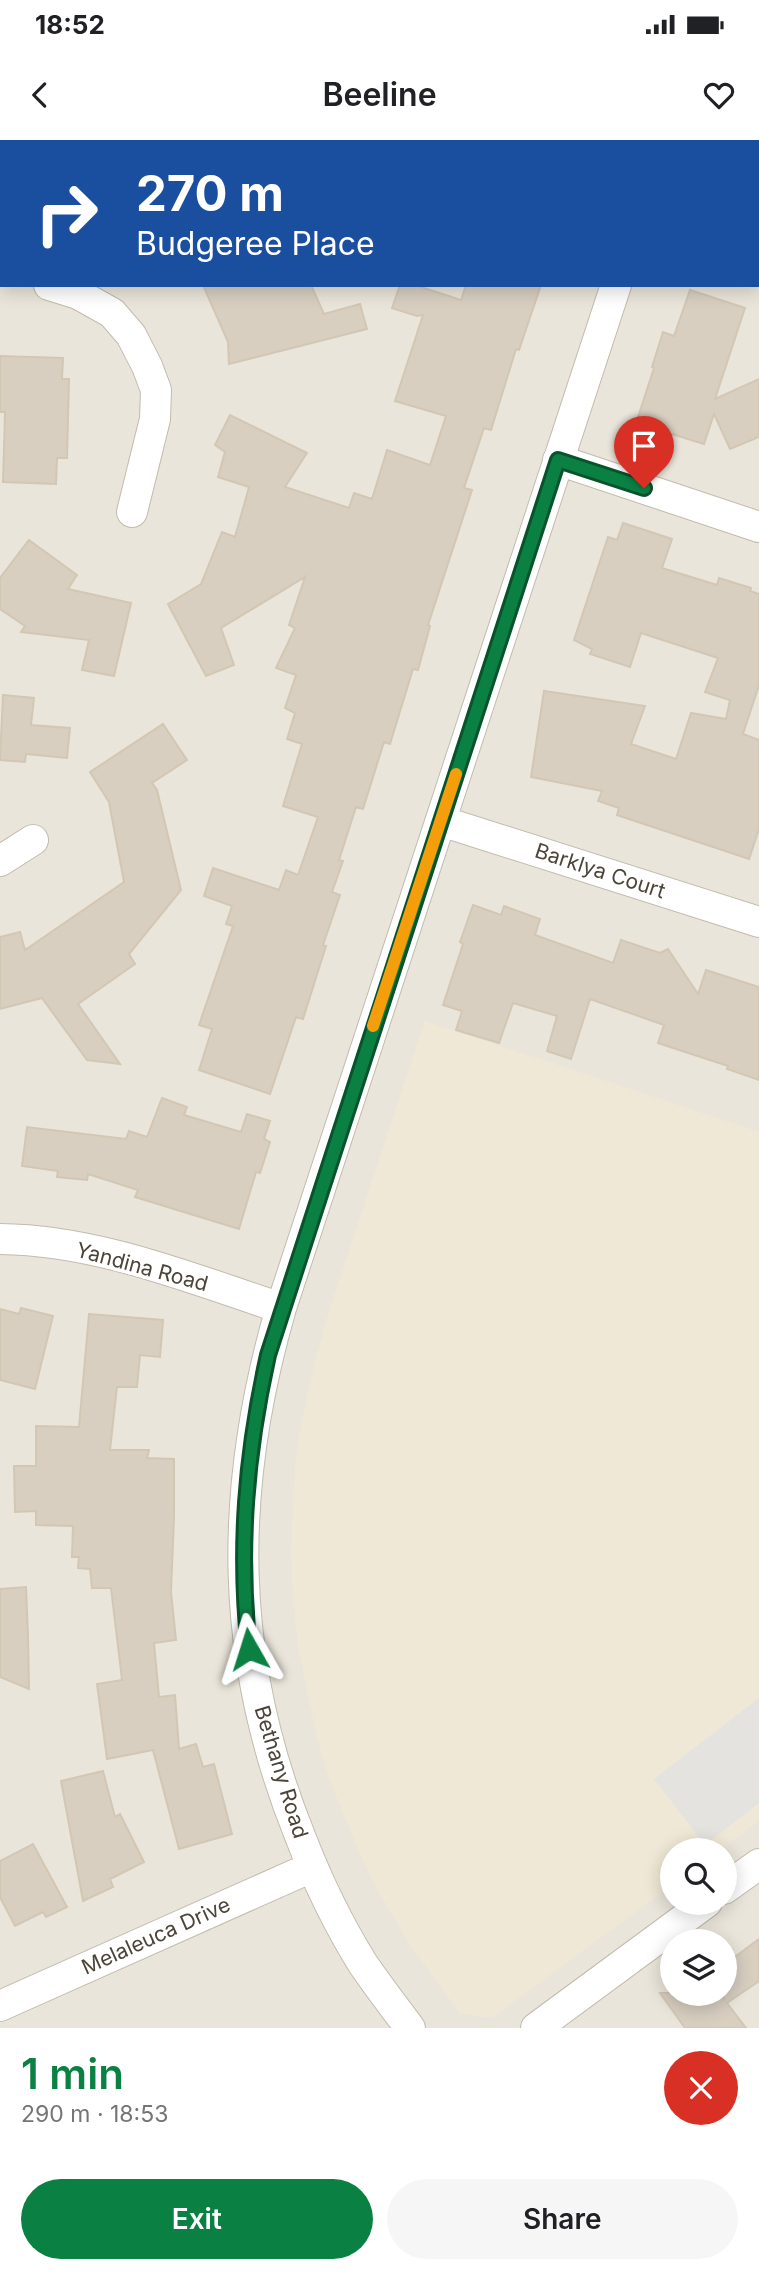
<!DOCTYPE html>
<meta charset="utf-8">
<style>
body{margin:0;font-family:Inter,sans-serif;background:#f6f6f6;color:#202124;height:100vh;display:flex;flex-direction:column;font-size:26px;white-space:nowrap}
*{box-sizing:border-box;margin:0}
p{font-size:23px;color:#757577}
.icon{flex:none;width:38px;height:38px;fill:none;stroke:currentColor;stroke-width:2;stroke-linecap:round;stroke-linejoin:round}
.map{position:relative;height:1888px;overflow:hidden}
.panel{display:flex;flex-direction:column;background:#fff;flex:1}
.panel>*{flex:none}
.guide{position:absolute;left:0px;top:0px;width:760px;height:147px;box-shadow:0 4px 18px #0003;background:#1a4fa0;color:#fff;overflow:hidden}
.controls{position:absolute;left:660px;top:1698px;display:grid;gap:14px}
.controls a{display:grid;place-items:center;width:77px;height:77px;border-radius:50%;background:#fff;box-shadow:0 4px 18px #0003;font-size:35px}
.pin{position:absolute;display:grid;place-items:center;width:60px;height:60px;color:#fff;margin:-72px -30px;border-radius:50% 50% 50% 0;rotate:-45deg;box-shadow:0 0 7px #0007}
.pin .icon{rotate:45deg}
.me{position:absolute;width:77px;margin:-38px;rotate:354deg;stroke-linejoin:round;filter:drop-shadow(0 0 5px #0008)}
.turn{display:flex;align-items:center;gap:24px;height:147px;padding:0 21px;font-size:32px}
.turn .icon{width:91px;height:91px;stroke-width:2.5}
.turn b{display:block;font-size:49px;line-height:60px}
.round{display:grid;place-items:center;flex:none;width:74px;height:74px;border-radius:37px;background:#f6f6f6}
.summary{display:flex;align-items:center;justify-content:space-between;height:119px;padding:0 21px}
h1{font-size:42px;font-weight:600;line-height:52px;color:#0b8043}
.button{display:flex;gap:14px;margin-top:auto;padding:14px 21px}
.button a{flex:1;height:80px;border-radius:42px;background:#0b8043;color:#fff;font-size:28px;font-weight:600;line-height:80px;text-align:center}
.button a+a{background:#f6f6f6;color:#202124}
.status{display:flex;justify-content:space-between;align-items:center;height:49px;padding:0 35px;background:#fff;direction:ltr}
.status svg{height:19px;fill:currentColor}
header{display:flex;justify-content:space-between;align-items:center;height:91px;padding:0 21px;background:#fff;font-size:32px;font-weight:600}
.map>svg:first-child{display:block}
.residential{fill:#eae5da;fill-rule:evenodd}
.education{fill:#efe8d6}
.parking{fill:#e5e3e0}
.building{fill:#d8cfc1;stroke:#d3c7b4;stroke-width:2}
.lines{fill:none;stroke-linecap:round;stroke-linejoin:round}
.minor-casing{stroke:#c2bbae;stroke-width:32}
.minor{stroke:#fff;stroke-width:30}
.route-casing{stroke:#07532c;stroke-width:18}
.route{stroke:#0b8043;stroke-width:12}
.slow{stroke:#f59e0b;stroke-width:12}
.labels{text-anchor:middle;stroke-width:7;stroke-linejoin:round;paint-order:stroke}
.street-label{font-size:21px;fill:#4b4439;stroke:#fff}
</style>
<div class="status"><b>18:52</b><svg viewBox="0 0 49 12"><path d="M0 12V9h3v3zM5 12V6h3v6zM10 12V3h3v9zM15 12V0h3v12zM26 1h20v11H26zM47 4h2v5h-2z"/></svg></div>
<header><svg class="icon" aria-label="back" viewBox="0 0 24 24"><path d="M15 5l-7 7 7 7"/></svg>Beeline<svg class="icon" aria-label="heart" viewBox="0 0 24 24"><path d="M12 20l-8-8c-3-5 5-10 8-4 3-6 11-1 8 4z"/></svg></header>
<div class="map">
<svg width="759" height="1888" viewBox="0 0 759 1888">
<rect width="100%" height="100%" fill="#f6f3ec"/>
<path class="residential" d="M 0,0 L 691,0 L 697,2 L 2,2 L 2,145 L 758,145 L 759,22 L 759,1888 L 0,1888 ZM 672,1710 L 724,1710 L 724,1762 L 672,1762 ZM 672,1801 L 724,1801 L 724,1853 L 672,1853 Z"/>
<path class="education" d="M 425,881 L 759,992 L 759,1681 L 720,1710 L 672,1710 L 672,1745 L 492,1878 L 460,1873 L 412,1808 L 377,1749 L 358,1710 L 328,1636 L 315,1589 L 298,1506 L 293,1454 L 291,1412 L 295,1327 L 300,1291 L 315,1220 L 328,1175 Z"/>
<path class="parking" d="M 759,1558 L 759,1663 L 705,1705 L 654,1639 Z"/>
<path class="building" d="M 203,145 L 311,145 L 324,174 L 360,164 L 367,189 L 229,224 L 228,202 Z
M 400,145 L 415,145 L 461,160 L 466,145 L 541,145 L 519,210 L 516,209 L 491,290 L 484,288 L 464,348 L 472,350 L 428,485 L 430,486 L 418,530 L 413,529 L 390,604 L 384,602 L 363,669 L 356,667 L 339,720 L 343,721 L 332,752 L 340,755 L 323,805 L 326,806 L 303,879 L 296,877 L 270,954 L 199,930 L 212,889 L 199,885 L 233,786 L 226,784 L 232,766 L 204,756 L 213,728 L 279,750 L 286,730 L 298,735 L 318,677 L 283,666 L 302,604 L 287,599 L 295,573 L 285,568 L 296,535 L 276,528 L 295,488 L 289,485 L 305,437 L 221,488 L 234,525 L 206,536 L 168,464 L 201,444 L 222,392 L 235,397 L 249,347 L 218,337 L 225,312 L 215,305 L 230,275 L 307,313 L 285,347 L 349,368 L 354,353 L 372,359 L 387,310 L 430,325 L 446,276 L 395,261 L 423,175 L 417,176 L 392,168 Z
M 690,150 L 745,168 L 715,259 L 759,239 L 759,297 L 730,309 L 714,274 L 704,304 L 636,283 L 654,228 L 652,227 L 663,192 L 674,196 Z
M 0,216 L 63,218 L 62,239 L 69,239 L 67,318 L 57,318 L 56,344 L 3,342 L 5,272 L 0,272 Z
M 623,383 L 672,399 L 662,428 L 717,445 L 719,438 L 751,448 L 750,451 L 759,454 L 759,545 L 743,594 L 759,600 L 759,689 L 749,719 L 617,675 L 619,668 L 598,661 L 602,651 L 531,637 L 544,551 L 645,566 L 631,604 L 676,619 L 691,573 L 726,579 L 730,560 L 705,552 L 718,518 L 641,493 L 630,527 L 590,514 L 592,509 L 574,500 L 608,397 L 617,400 Z
M 29,400 L 77,435 L 68,449 L 131,463 L 114,536 L 82,530 L 89,500 L 21,492 L 25,486 L 0,469 L 0,438 Z
M 3,555 L 34,558 L 31,585 L 70,588 L 67,618 L 26,614 L 25,622 L 0,620 Z
M 163,584 L 187,620 L 152,643 L 157,650 L 181,750 L 129,814 L 135,824 L 78,864 L 120,924 L 87,920 L 42,858 L 0,869 L 0,797 L 20,792 L 25,810 L 124,742 L 109,662 L 90,632 Z
M 473,765 L 501,775 L 504,766 L 540,779 L 535,795 L 613,823 L 621,800 L 660,813 L 668,809 L 698,854 L 706,830 L 759,847 L 759,940 L 727,929 L 728,926 L 658,903 L 664,885 L 590,859 L 571,919 L 547,911 L 557,876 L 513,863 L 499,903 L 456,890 L 462,871 L 443,865 L 463,804 L 460,802 Z
M 162,958 L 187,967 L 184,975 L 241,992 L 247,974 L 270,981 L 264,999 L 270,1002 L 260,1033 L 256,1032 L 239,1089 L 135,1057 L 138,1050 L 88,1034 L 87,1040 L 57,1037 L 58,1031 L 22,1026 L 27,987 L 126,999 L 129,991 L 147,997 Z
M 21,1168 L 53,1176 L 35,1249 L 0,1240 L 0,1169 L 19,1174 Z
M 89,1174 L 163,1180 L 160,1217 L 140,1215 L 137,1247 L 117,1247 L 110,1310 L 149,1310 L 147,1318 L 174,1319 L 174,1377 L 171,1452 L 176,1500 L 154,1503 L 159,1557 L 175,1555 L 179,1609 L 196,1604 L 203,1627 L 214,1624 L 232,1694 L 179,1709 L 153,1610 L 107,1619 L 97,1544 L 122,1540 L 111,1448 L 92,1448 L 90,1429 L 78,1428 L 79,1417 L 72,1417 L 73,1386 L 36,1385 L 36,1371 L 15,1372 L 14,1326 L 36,1326 L 36,1286 L 79,1287 Z
M 26,1447 L 28,1496 L 29,1549 L 0,1537 L 0,1449 Z
M 103,1631 L 115,1677 L 120,1674 L 144,1722 L 110,1739 L 113,1747 L 83,1761 L 61,1641 Z
M 33,1704 L 67,1767 L 46,1777 L 43,1772 L 15,1786 L 0,1757 L 0,1721 Z
M 759,1799 L 759,1841 L 727,1863 L 746,1888 L 685,1888 L 660,1853 L 720,1853 L 724,1859 L 724,1825 Z"/>
<g class="lines">
<defs>
<path id="minor" d="M 663,2 L 663,0
M 0,131 L 2,131
M 49,145 L 78,154 L 112,173 L 131,195 L 147,226 L 156,250 L 155,279 L 132,372
M 558,320 L 759,387
M 441,681 L 759,782
M 0,721 L 33,700
M 0,1099 C 97,1100 190,1138 281,1168
M 724,1749 L 759,1724
M 0,1866 L 312,1727
M 410,1888 C 394,1867 378,1846 363,1824 C 338,1784 317,1740 300,1696 C 228,1518 228,1351 281,1168 L 616,145
M 536,1888 L 707,1762"/>
</defs>
<use href="#minor" class="minor-casing"/>
<use href="#minor" class="minor"/>
</g>
<g class="lines">
<defs>
<path id="route" d="M 249,1509 C 238,1408 246,1314 268,1215 L 558,320 L 644,348"/>
</defs>
<use href="#route" class="route-casing"/>
<use href="#route" class="route"/>
<path class="slow" d="M 373,886 L 456,634"/>
</g>
<g class="labels">
<g class="street-label">
<text transform="translate(600 731) rotate(18)" y="7">Barklya Court</text>
<text transform="translate(142 1127) rotate(15)" y="7">Yandina Road</text>
<text transform="translate(281 1632) rotate(73)" y="7">Bethany Road</text>
<text transform="translate(156 1796) rotate(-24)" y="7">Melaleuca Drive</text>
</g>
</g>
</svg>
<div class="controls">
<a><svg class="icon" aria-label="search" viewBox="0 0 24 24"><circle cx="10" cy="10" r="6"/><path d="M15 15l6 6"/></svg></a>
<a><svg class="icon" aria-label="layers" viewBox="0 0 24 24"><path d="M12 4l9 5-9 5-9-5zM3 14l9 5 9-5"/></svg></a>
</div>
<div class="pin" style="left:644px;top:348px;background:#d93025"><svg class="icon" aria-label="arrive" viewBox="0 0 24 24"><path d="M6 21V4h12l-3 4 3 4H6"/></svg></div>
<svg class="me" style="left:249px;top:1509px" viewBox="-20 -20 40 40"><path d="M0-17L14 15 0 8-14 15z" fill="#0b8043" stroke="#fff" stroke-width="4"/></svg>
<div class="guide">
<div class="turn"><svg class="icon" aria-label="right" viewBox="0 0 24 24"><path d="M7 20v-9h11M14 6l5 5-5 5"/></svg><div><b>270 m</b>Budgeree Place</div></div>
</div>
</div>
<section class="panel">
<div class="summary"><div><h1>1 min</h1><p>290 m · 18:53</p></div><a class="round" style="background:#d93025;color:#fff"><svg class="icon" aria-label="close" viewBox="0 0 24 24"><path d="M6 6l12 12M18 6L6 18"/></svg></a></div>
<div class="button"><a>Exit</a><a>Share</a></div>
</section>
